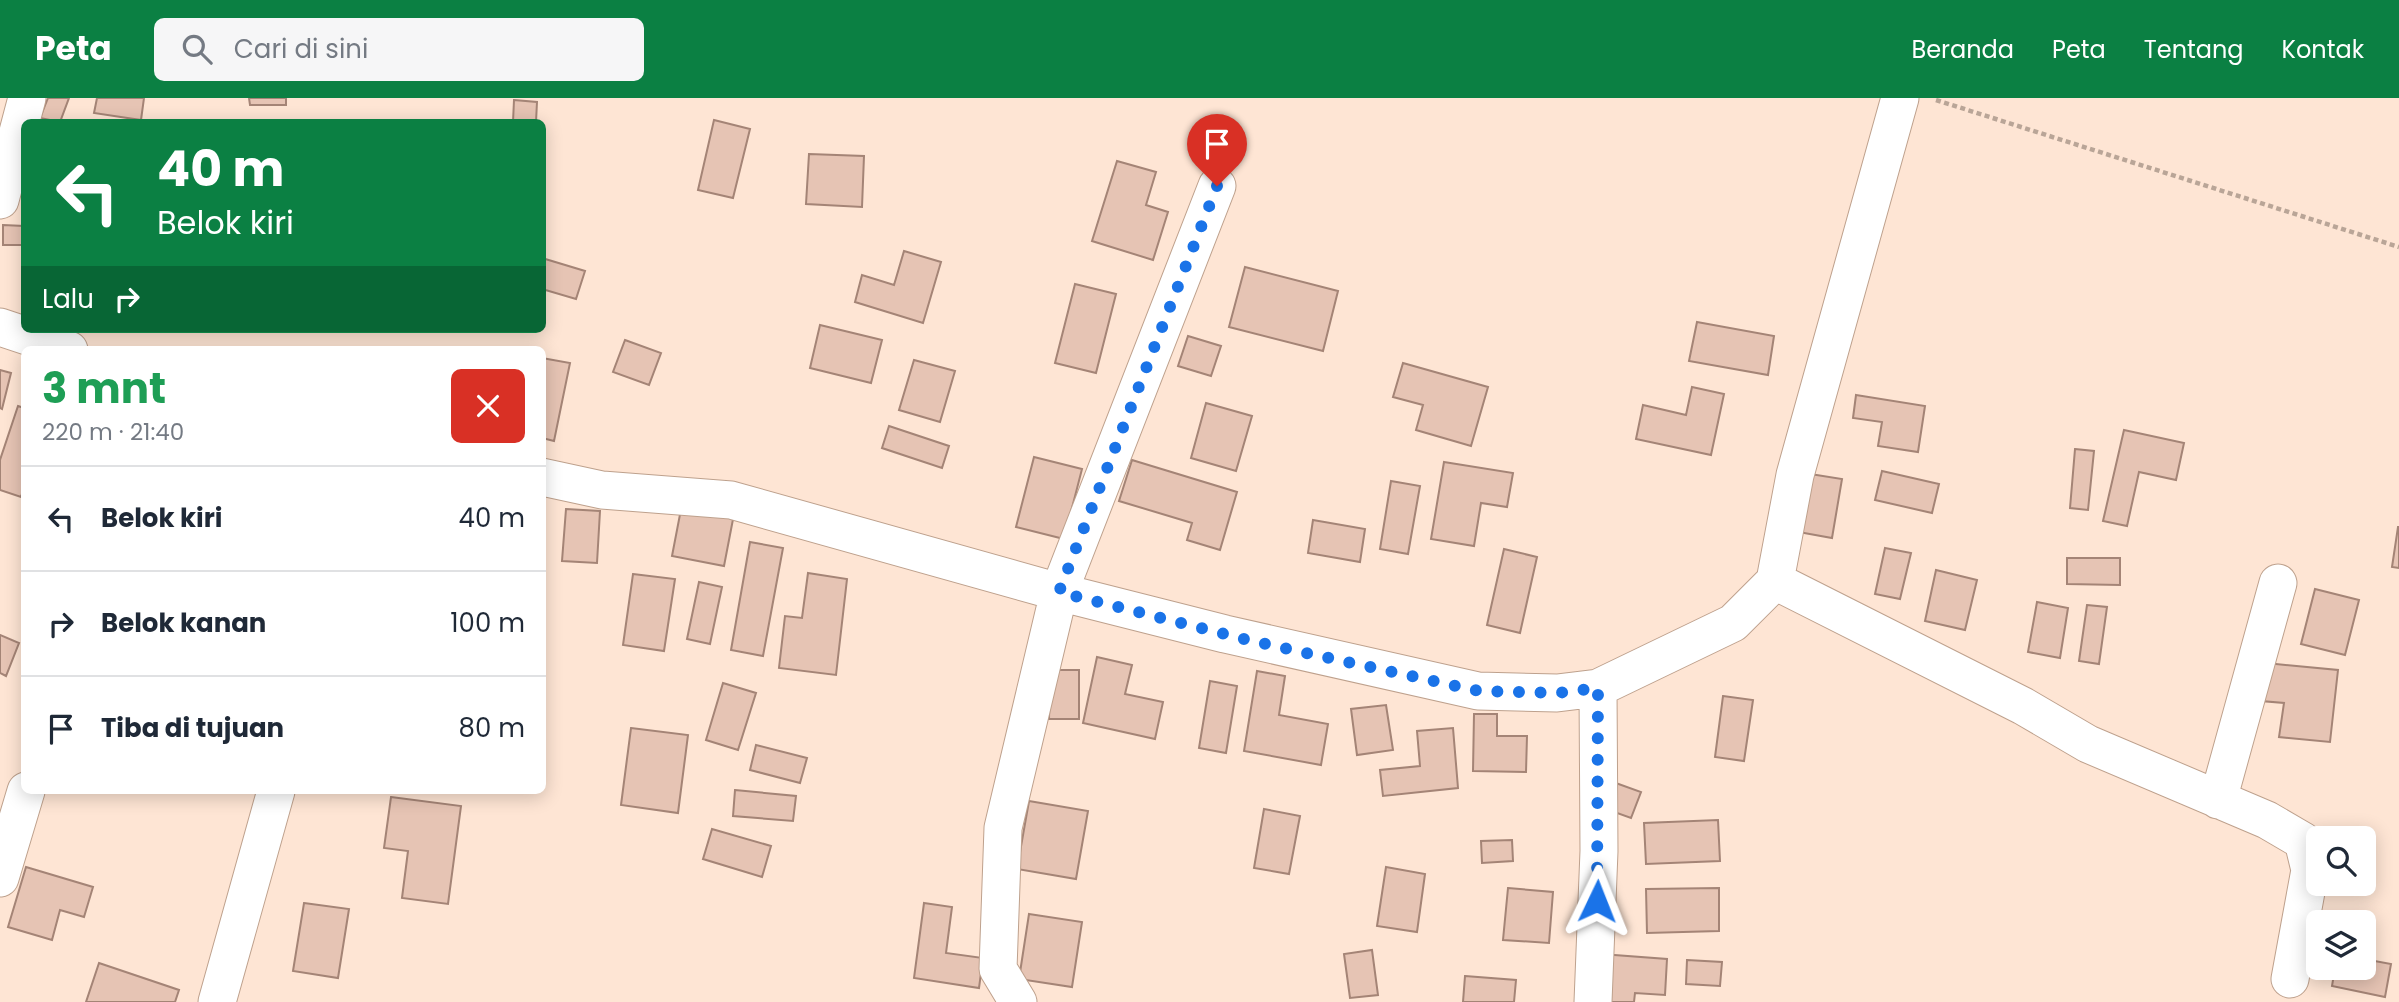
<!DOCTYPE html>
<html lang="id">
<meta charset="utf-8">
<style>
body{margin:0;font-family:Poppins,sans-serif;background:#f6f6f7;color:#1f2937;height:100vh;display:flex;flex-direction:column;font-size:26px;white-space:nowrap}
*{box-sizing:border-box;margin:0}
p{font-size:23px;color:#747a83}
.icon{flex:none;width:38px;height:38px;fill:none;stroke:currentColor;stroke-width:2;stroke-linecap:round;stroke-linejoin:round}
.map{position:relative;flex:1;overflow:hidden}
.side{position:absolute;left:21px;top:248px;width:525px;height:448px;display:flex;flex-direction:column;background:#fff;border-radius:10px;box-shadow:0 4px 18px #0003}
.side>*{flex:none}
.hud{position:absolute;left:21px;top:21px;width:525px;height:214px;border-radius:10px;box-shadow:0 4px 18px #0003;background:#0b8043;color:#fff;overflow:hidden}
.controls{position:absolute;left:2306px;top:728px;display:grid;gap:14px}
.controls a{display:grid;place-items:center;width:70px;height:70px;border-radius:10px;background:#fff;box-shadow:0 4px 18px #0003;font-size:35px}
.pin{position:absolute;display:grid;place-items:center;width:60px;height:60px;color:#fff;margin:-72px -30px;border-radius:50% 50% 50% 0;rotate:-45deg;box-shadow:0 0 7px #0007}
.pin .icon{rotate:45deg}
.me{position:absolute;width:77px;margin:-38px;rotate:2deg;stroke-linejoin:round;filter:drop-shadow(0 0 5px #0008)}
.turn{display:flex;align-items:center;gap:24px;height:147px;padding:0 21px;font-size:32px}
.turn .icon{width:91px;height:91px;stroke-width:2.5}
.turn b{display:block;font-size:49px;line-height:60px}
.then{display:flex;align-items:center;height:66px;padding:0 21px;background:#0003;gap:14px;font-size:26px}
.round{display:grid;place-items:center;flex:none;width:74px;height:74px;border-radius:10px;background:#f6f6f7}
.summary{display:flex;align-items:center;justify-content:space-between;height:119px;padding:0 21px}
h1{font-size:42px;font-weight:700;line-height:52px;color:#1e9e55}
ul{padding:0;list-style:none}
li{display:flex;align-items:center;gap:21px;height:105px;padding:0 21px;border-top:2px solid #e0e1e3}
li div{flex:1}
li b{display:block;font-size:26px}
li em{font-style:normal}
header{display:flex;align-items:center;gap:42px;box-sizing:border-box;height:98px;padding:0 35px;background:#0b8043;color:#fff}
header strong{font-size:33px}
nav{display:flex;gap:38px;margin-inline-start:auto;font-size:24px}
.search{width:490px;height:63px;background:#f6f6f7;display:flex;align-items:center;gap:18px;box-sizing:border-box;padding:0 24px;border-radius:10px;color:#747a83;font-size:26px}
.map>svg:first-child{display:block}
.building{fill:#e6c4b4;stroke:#a48476;stroke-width:2}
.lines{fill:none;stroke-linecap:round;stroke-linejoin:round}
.minor-casing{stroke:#bea18d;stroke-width:39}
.path{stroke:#b9a597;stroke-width:4.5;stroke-dasharray:5 3.5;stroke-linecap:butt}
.minor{stroke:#fff;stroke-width:37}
.route{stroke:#1a73e8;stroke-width:12;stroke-dasharray:0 21.6}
</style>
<header>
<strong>Peta</strong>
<div class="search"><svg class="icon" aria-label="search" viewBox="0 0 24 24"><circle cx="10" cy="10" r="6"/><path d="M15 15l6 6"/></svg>Cari di sini</div>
<nav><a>Beranda</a><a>Peta</a><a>Tentang</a><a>Kontak</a></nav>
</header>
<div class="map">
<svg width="2399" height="904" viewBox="0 0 2399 904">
<rect width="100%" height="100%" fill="#fee5d4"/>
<path class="building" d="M 48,0 L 69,0 L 60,24 L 40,20 Z
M 97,0 L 144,0 L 141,22 L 94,15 Z
M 249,0 L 286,0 L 286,7 L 250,7 Z
M 514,2 L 537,4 L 536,24 L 513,24 Z
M 714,22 L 750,31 L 733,100 L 698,92 Z
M 809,56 L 864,58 L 862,109 L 806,106 Z
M 1117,63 L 1156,74 L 1146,107 L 1168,114 L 1153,162 L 1092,143 Z
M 3,127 L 24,128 L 24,147 L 3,147 Z
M 904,153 L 941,164 L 923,225 L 855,204 L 862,177 L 894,187 Z
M 542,160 L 585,173 L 576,201 L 542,191 Z
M 1245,169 L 1338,193 L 1323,253 L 1229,229 Z
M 1075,186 L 1116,196 L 1096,275 L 1055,265 Z
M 1697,224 L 1774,238 L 1768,277 L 1689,263 Z
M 820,227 L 882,242 L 871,285 L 810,270 Z
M 1188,238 L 1221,248 L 1211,278 L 1178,268 Z
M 625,242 L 661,255 L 649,287 L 613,274 Z
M 542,260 L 570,265 L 554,343 L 542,340 Z
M 914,262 L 955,273 L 940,324 L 899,312 Z
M 1403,265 L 1488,289 L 1471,348 L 1416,332 L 1423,307 L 1393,299 Z
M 0,272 L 11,275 L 2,311 L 0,310 Z
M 1692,289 L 1724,296 L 1711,357 L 1636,341 L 1643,307 L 1686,317 Z
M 1856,297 L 1925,308 L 1918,354 L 1878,348 L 1882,324 L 1853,320 Z
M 1206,305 L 1252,318 L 1236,373 L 1191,360 Z
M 18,308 L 24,310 L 24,389 L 21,399 L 0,392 L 0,362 Z
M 889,328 L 949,348 L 942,370 L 882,350 Z
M 2124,332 L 2184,345 L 2176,382 L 2139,374 L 2127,428 L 2103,423 Z
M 2075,351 L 2094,353 L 2088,412 L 2070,410 Z
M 1034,359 L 1082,371 L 1064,441 L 1016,429 Z
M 1132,362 L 1237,394 L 1220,452 L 1187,442 L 1192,425 L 1119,403 Z
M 1444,364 L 1513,375 L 1507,409 L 1481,405 L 1474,448 L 1431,441 Z
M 1882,373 L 1939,386 L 1932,415 L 1875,402 Z
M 1804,375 L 1842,381 L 1832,440 L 1793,433 Z
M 1391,383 L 1420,388 L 1408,456 L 1380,451 Z
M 682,406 L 734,416 L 724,468 L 672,458 Z
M 566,411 L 600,413 L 597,465 L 562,463 Z
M 1313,422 L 1365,431 L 1360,464 L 1308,455 Z
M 2398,429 L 2399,429 L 2399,470 L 2392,469 Z
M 750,444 L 783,450 L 763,558 L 731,552 Z
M 1885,450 L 1911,455 L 1900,501 L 1875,496 Z
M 1504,451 L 1537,459 L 1520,535 L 1487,527 Z
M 2067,460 L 2120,460 L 2120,487 L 2067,486 Z
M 1936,472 L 1977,482 L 1965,532 L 1925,523 Z
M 808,475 L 847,481 L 836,577 L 779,570 L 785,518 L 802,520 Z
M 633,476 L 675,481 L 664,553 L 623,547 Z
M 699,484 L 722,489 L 710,546 L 687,541 Z
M 2315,491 L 2359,502 L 2345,557 L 2301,546 Z
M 2037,504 L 2068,510 L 2060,560 L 2028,554 Z
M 2087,507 L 2107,509 L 2099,566 L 2079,563 Z
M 0,537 L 19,545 L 6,578 L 0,575 Z
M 1097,559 L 1132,567 L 1125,596 L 1163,604 L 1155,641 L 1083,625 Z
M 2266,565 L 2338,572 L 2330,644 L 2279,639 L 2284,605 L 2261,603 Z
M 1050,572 L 1079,572 L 1079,621 L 1049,621 Z
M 1257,573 L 1285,578 L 1279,617 L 1328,626 L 1321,667 L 1244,653 Z
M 1210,583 L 1237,588 L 1226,655 L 1199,650 Z
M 723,585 L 756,595 L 738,652 L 706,642 Z
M 1723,598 L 1753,602 L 1744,663 L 1715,659 Z
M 1386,607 L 1393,652 L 1357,657 L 1351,611 Z
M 1474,616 L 1497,616 L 1497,638 L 1527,638 L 1526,674 L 1473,673 Z
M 631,630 L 688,637 L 678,715 L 621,707 Z
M 1453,630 L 1458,690 L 1383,698 L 1380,672 L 1420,668 L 1417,633 Z
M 756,647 L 807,660 L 800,685 L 750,672 Z
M 1613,684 L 1641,694 L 1631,720 L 1603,710 Z
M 735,692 L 796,698 L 793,723 L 733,718 Z
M 391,699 L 461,708 L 448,806 L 402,800 L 408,753 L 384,750 Z
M 1029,703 L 1088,713 L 1076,781 L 1017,771 Z
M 1264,711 L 1300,718 L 1289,776 L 1254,770 Z
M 1718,722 L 1720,763 L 1646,766 L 1644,725 Z
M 712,731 L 771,748 L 762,779 L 703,761 Z
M 1512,742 L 1513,763 L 1482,765 L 1481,743 Z
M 26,769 L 93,789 L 84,819 L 60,812 L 52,842 L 8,829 Z
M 1386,769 L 1425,776 L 1417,834 L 1377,828 Z
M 1508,790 L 1553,794 L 1549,845 L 1503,842 Z
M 1719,790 L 1719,833 L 1647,835 L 1646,791 Z
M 304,805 L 349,811 L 338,880 L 293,873 Z
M 924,805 L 952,809 L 946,855 L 983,860 L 979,890 L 914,880 Z
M 1029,816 L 1082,824 L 1072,889 L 1019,881 Z
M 1372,852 L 1378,897 L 1350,900 L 1344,856 Z
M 1601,856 L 1667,861 L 1665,897 L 1635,895 L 1634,904 L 1598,904 Z
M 2364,861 L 2391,866 L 2385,899 L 2332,888 L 2335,870 L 2364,870 Z
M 1687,862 L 1722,864 L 1720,888 L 1686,886 Z
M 99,865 L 179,892 L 175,904 L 86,904 Z
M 1465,878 L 1516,882 L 1514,904 L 1463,904 Z"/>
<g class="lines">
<defs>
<path id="minor" d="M 0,102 L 27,0
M 0,229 L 69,252
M 542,379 L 602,392 L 731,402 L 1059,494 L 1225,536 L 1478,593 L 1557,595 L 1598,590 L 1733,525 L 1775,483 L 1795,377 L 1900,0
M 1775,483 L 2023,608 L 2088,646 L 2267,722 L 2303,743 L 2310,772 L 2290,881
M 2218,702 L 2278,485
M 0,780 L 26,693
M 217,904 L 276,693
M 1018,904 L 998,871 L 1003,730 L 1059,494 L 1217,88
M 1593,904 L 1599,753 L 1598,590"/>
</defs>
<use href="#minor" class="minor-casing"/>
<path class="path" d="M 1936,2 L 2399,149"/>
<use href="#minor" class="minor"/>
</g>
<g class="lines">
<path class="route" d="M 1217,88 L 1059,494 L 1252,543 L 1479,593 L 1557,595 L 1598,590 L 1597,803"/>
</g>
</svg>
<div class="controls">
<a><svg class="icon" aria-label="search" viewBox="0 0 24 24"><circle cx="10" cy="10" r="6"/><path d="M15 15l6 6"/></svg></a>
<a><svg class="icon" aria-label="layers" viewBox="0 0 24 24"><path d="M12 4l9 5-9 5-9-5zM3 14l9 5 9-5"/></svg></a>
</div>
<div class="pin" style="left:1217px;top:88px;background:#d93025"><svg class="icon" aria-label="arrive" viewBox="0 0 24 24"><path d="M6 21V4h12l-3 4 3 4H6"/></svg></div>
<svg class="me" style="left:1597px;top:803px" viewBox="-20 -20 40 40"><path d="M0-17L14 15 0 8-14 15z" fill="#1a73e8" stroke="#fff" stroke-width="4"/></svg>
<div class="hud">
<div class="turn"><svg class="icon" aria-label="left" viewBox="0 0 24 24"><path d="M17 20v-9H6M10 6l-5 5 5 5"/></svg><div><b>40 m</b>Belok kiri</div></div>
<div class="then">Lalu<svg class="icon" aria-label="right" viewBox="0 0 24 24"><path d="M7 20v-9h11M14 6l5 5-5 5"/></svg></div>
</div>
<section class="side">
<div class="summary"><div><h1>3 mnt</h1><p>220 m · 21:40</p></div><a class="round" style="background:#d93025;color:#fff"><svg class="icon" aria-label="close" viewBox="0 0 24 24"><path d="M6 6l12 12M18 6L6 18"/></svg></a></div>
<ul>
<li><svg class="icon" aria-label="left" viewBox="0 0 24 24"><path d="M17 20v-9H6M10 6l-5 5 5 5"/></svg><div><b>Belok kiri</b></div><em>40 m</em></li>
<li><svg class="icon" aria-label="right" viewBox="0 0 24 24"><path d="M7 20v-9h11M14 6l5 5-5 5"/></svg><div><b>Belok kanan</b></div><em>100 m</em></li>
<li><svg class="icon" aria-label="arrive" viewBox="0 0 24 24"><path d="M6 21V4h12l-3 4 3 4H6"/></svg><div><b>Tiba di tujuan</b></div><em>80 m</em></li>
</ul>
</section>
</div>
